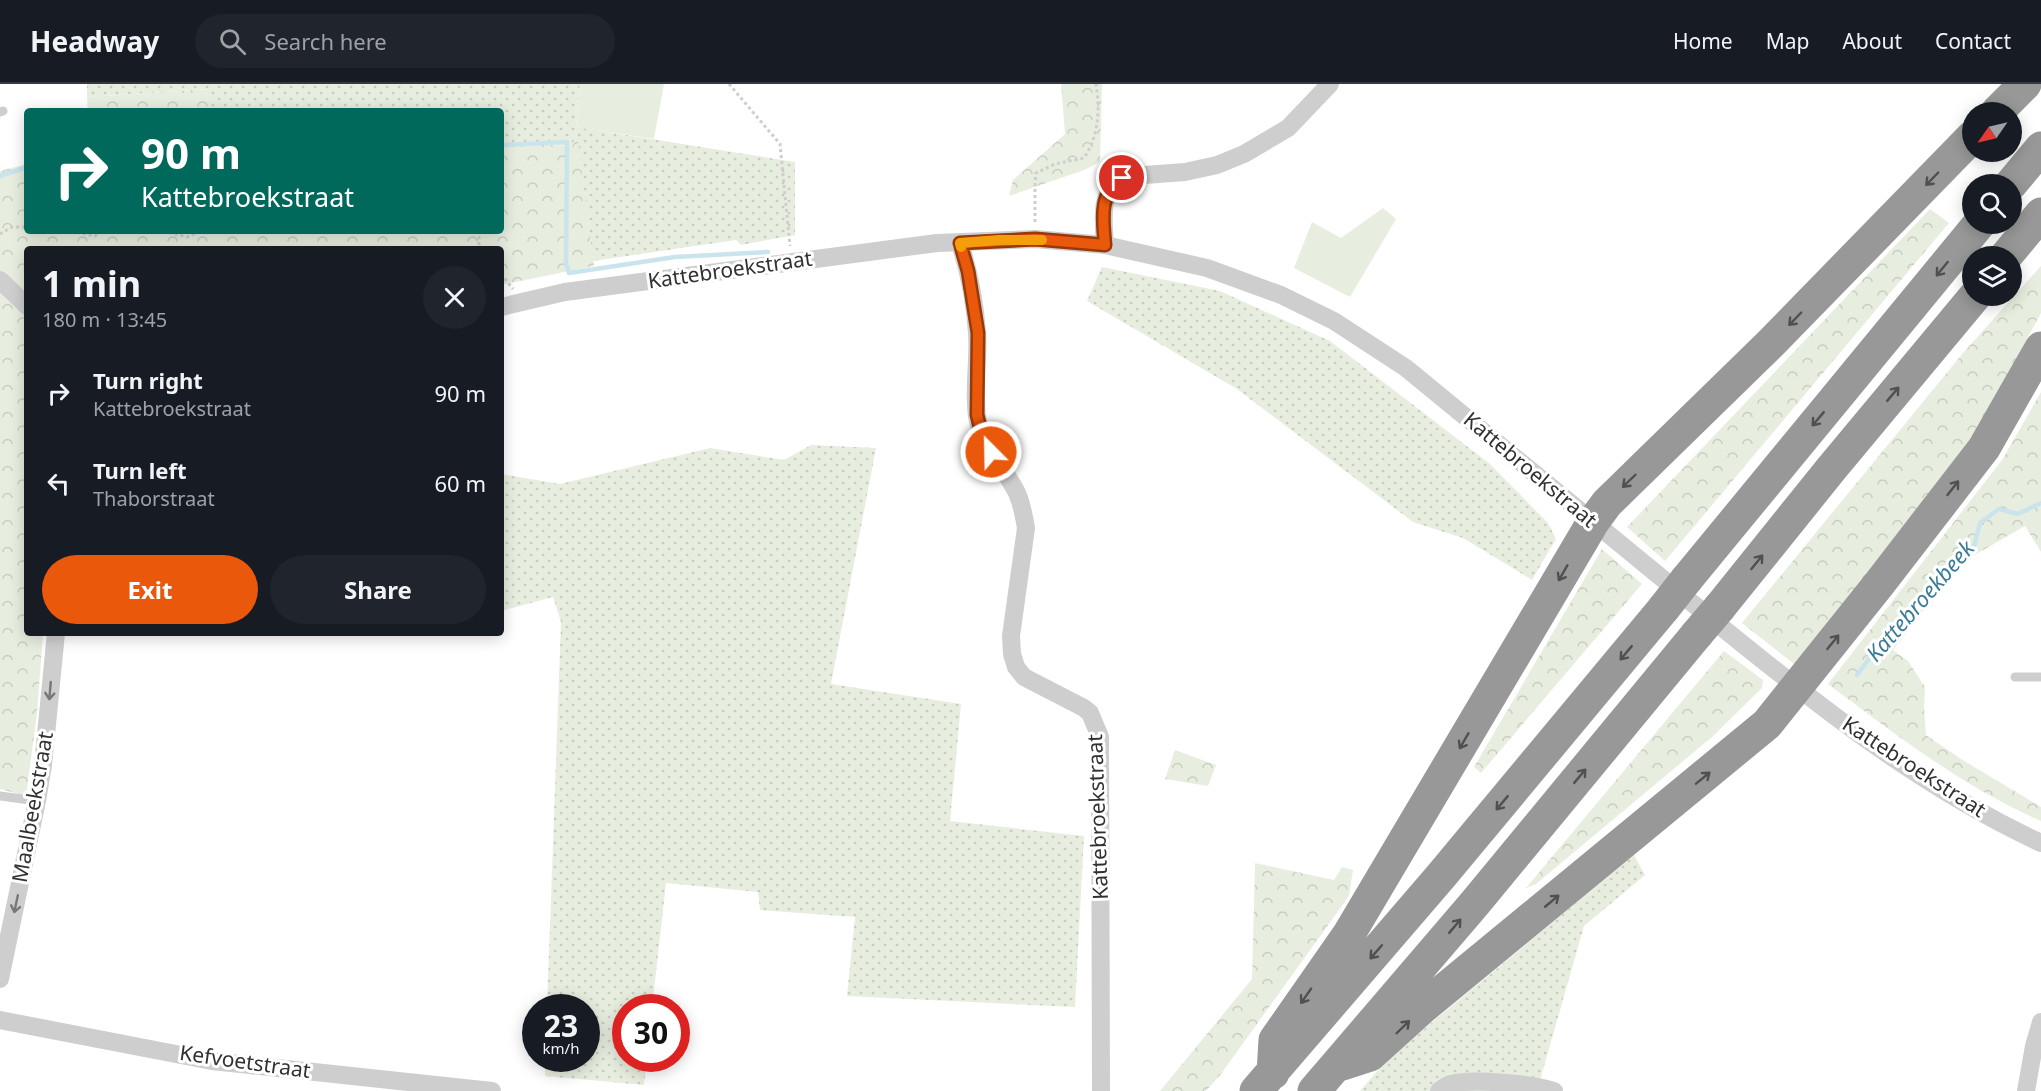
<!DOCTYPE html>
<meta charset="utf-8">
<style>
body{margin:0;font-family:"Noto Sans",sans-serif;background:#20242c;color:#f1f3f6;height:100vh;display:flex;flex-direction:column;font-size:22px;white-space:nowrap}
*{box-sizing:border-box;margin:0}
p{font-size:20px;color:#9ea1a6}
.icon{flex:none;width:33px;height:33px;fill:none;stroke:currentColor;stroke-width:2;stroke-linecap:round;stroke-linejoin:round}
.map{position:relative;flex:1;overflow:hidden}
.panel{position:absolute;left:24px;top:162px;width:480px;height:390px;display:flex;flex-direction:column;background:#171b24;border-radius:6px;box-shadow:0 3px 15px #0003}
.panel>*{flex:none}
.banner{position:absolute;left:24px;top:24px;width:480px;height:126px;border-radius:6px;box-shadow:0 3px 15px #0003;background:#00695c;color:#fff;overflow:hidden}
.needle{width:39px;rotate:236deg}
.tools{position:absolute;left:1962px;top:18px;display:grid;gap:12px}
.tools a{display:grid;place-items:center;width:60px;height:60px;border-radius:50%;background:#171b24;box-shadow:0 3px 15px #0003;font-size:30px}
.speed{position:absolute;left:522px;top:910px;display:flex;gap:12px;font-size:30px;font-weight:700;text-align:center}
.speed>*{display:grid;place-content:center;width:78px;height:78px;border-radius:50%;background:#171b24;box-shadow:0 3px 15px #0003;line-height:1}
.speed small{font-size:15px;font-weight:400}
.speed .limit{border:9px solid #d22;background:#fff;color:#111}
.pin{position:absolute;display:grid;place-items:center;width:51px;height:51px;color:#fff;margin:-26px;border:3px solid #fff;border-radius:50%;box-shadow:0 2px 6px #0007}
.me{position:absolute;width:66px;margin:-33px;rotate:337deg;stroke-linejoin:round;filter:drop-shadow(0 0 4px #0008)}
.turn{display:flex;align-items:center;gap:21px;height:126px;padding:0 18px;font-size:27px}
.turn .icon{width:78px;height:78px;stroke-width:2.5}
.turn b{display:block;font-size:42px;line-height:51px}
.round{display:grid;place-items:center;flex:none;width:63px;height:63px;border-radius:32px;background:#20242c}
.summary{display:flex;align-items:center;justify-content:space-between;height:102px;padding:0 18px}
h1{font-size:36px;font-weight:700;line-height:45px}
.button{display:flex;gap:12px;margin-top:auto;padding:12px 18px}
.button a{flex:1;height:69px;border-radius:36px;background:#ea580c;color:#fff;font-size:24px;font-weight:700;line-height:69px;text-align:center}
.button a+a{background:#20242c;color:#f1f3f6}
ul{padding:0;list-style:none}
li{display:flex;align-items:center;gap:18px;height:90px;padding:0 18px}
li div{flex:1}
li b{display:block;font-size:22px}
li em{font-style:normal}
header{display:flex;align-items:center;gap:36px;box-sizing:border-box;height:84px;padding:0 30px;background:#171b24;border-bottom:2px solid #363941}
header strong{font-size:28px}
nav{display:flex;gap:33px;margin-inline-start:auto;font-size:21px}
.search{width:420px;height:54px;background:#20242c;display:flex;align-items:center;gap:15px;box-sizing:border-box;padding:0 21px;border-radius:33px;color:#9ea1a6;font-size:22px}
.map>svg:first-child{display:block}
.grass{fill:url(#grass-dots)}
.forest{fill:url(#forest-crowns)}
.garden{fill:#e8eedf}
.lines{fill:none;stroke-linecap:round;stroke-linejoin:round}
.stream{stroke:#cae4ee;stroke-width:4.5}
.path{stroke:#cecece;stroke-width:3;stroke-dasharray:3 3;stroke-linecap:butt}
.lane{stroke:#cecece;stroke-width:9}
.street{stroke:#cecece;stroke-width:18}
.highway{stroke:#989898;stroke-width:33}
.highway-bridge{stroke:#989898;stroke-width:33}
.oneway{stroke:#505050}
.oneway2{stroke:#787878}
.route-casing{stroke:#983908;stroke-width:15}
.route{stroke:#ea580c;stroke-width:10}
.slow{stroke:#f59e0b;stroke-width:10}
.labels{text-anchor:middle;stroke-width:6;stroke-linejoin:round;paint-order:stroke}
.street-label{font-size:21px;fill:#313131;stroke:#fff}
.water-label{font-size:22px;font-style:italic;fill:#3a7c97;stroke:#fff}
</style>
<header>
<strong>Headway</strong>
<div class="search"><svg class="icon" aria-label="search" viewBox="0 0 24 24"><circle cx="10" cy="10" r="6"/><path d="M15 15l6 6"/></svg>Search here</div>
<nav><a>Home</a><a>Map</a><a>About</a><a>Contact</a></nav>
</header>
<div class="map">
<svg width="2041" height="1007" viewBox="0 0 2041 1007">
<defs>
<pattern id="grass-dots" width="8" height="8" patternUnits="userSpaceOnUse" patternTransform="scale(1.5)"><rect width="8" height="8" fill="#e8eedf"/><path d="M2 2h.1M6 6h.1" fill="none" stroke="#c7cdc0" stroke-width="1.8" stroke-linecap="round"/></pattern>
<pattern id="forest-crowns" width="20" height="18" patternUnits="userSpaceOnUse" patternTransform="scale(1.5)"><rect width="20" height="18" fill="#e8eedf"/><path d="M2 6a3 3 0 1 1 6 0M12 15a3 3 0 1 1 6 0" fill="none" stroke="#c7cdc0"/></pattern>
</defs>
<rect width="100%" height="100%" fill="#fff"/>
<path class="grass" d="M 87,0 L 580,0 L 576,43 L 795,78 L 795,151 L 741,161 L 736,156 L 593,177 L 576,46 L 573,62 L 501,59 L 501,27 L 210,27 L 210,5 L 87,13 Z
M 1102,183 L 1220,207 L 1330,257 L 1490,380 L 1548,439 L 1556,455 L 1532,496 L 1463,454 L 1413,438 L 1237,305 L 1087,217 Z
M 811,361 L 876,364 L 831,600 L 961,620 L 950,737 L 1084,752 L 1075,923 L 847,912 L 855,833 L 760,826 L 758,808 L 666,799 L 652,924 L 626,924 L 626,975 L 647,975 L 644,1001 L 545,992 L 545,975 L 586,975 L 586,924 L 547,924 L 561,538 L 553,513 L 501,527 L 501,456 L 503,455 L 501,390 L 560,400 L 710,364 L 784,376 Z
M 1634,771 L 1645,791 L 1584,842 L 1537,1007 L 1360,1007 L 1384,979 L 1401,964 Z"/>
<path class="forest" d="M 1061,0 L 1102,0 L 1100,78 L 1084,86 L 1009,112 L 1013,96 L 1065,50 Z
M 210,5 L 210,27 L 88,27 L 87,13 Z
M 576,43 L 594,182 L 501,201 L 501,165 L 27,165 L 27,549 L 43,549 L 37,630 L 26,712 L 0,705 L 0,87 L 27,80 L 27,147 L 501,147 L 501,59 L 573,62 Z
M 1930,125 L 1949,139 L 1665,477 L 1627,443 Z
M 2041,182 L 2041,229 L 1975,350 L 1873,485 L 1794,580 L 1742,539 L 1963,269 Z
M 2041,308 L 2041,468 L 2025,442 L 1966,476 L 1927,522 L 1893,566 L 1908,577 L 1925,603 L 1924,624 L 1926,651 L 1961,675 L 2041,723 L 2041,737 C 1963,703 1895,650 1828,600 L 2002,376 Z
M 1602,465 L 1642,500 L 1481,689 L 1474,683 Z
M 1724,567 L 1763,596 L 1762,604 L 1712,653 L 1536,800 L 1526,804 Z
M 1175,666 L 1216,681 L 1208,702 L 1165,695 Z
M 1255,779 L 1334,796 L 1342,783 L 1353,786 L 1349,812 L 1221,990 L 1206,1007 L 1160,1007 L 1252,895 Z"/>
<path class="garden" d="M 580,0 L 664,0 L 654,55 L 576,43 Z
M 1383,124 L 1396,135 L 1350,213 L 1294,184 L 1312,138 L 1341,154 Z"/>
<g class="lines">
<path class="stream" d="M 501,61 L 567,58 L 566,180 L 569,189 L 675,173 L 768,168
M 0,92 L 27,83
M 1857,591 L 1880,560 L 1957,483 L 1974,462 L 1980,439 L 1999,425 L 2018,430 L 2041,419"/>
<path class="path" d="M 729,0 L 780,60 L 790,162
M 1035,138 L 1035,98 L 1036,89 L 1055,80 L 1084,74 C 1099,52 1100,25 1096,0
M 71,147 L 95,152 L 100,148 L 106,147
M 163,147 L 187,153 L 201,147
M 476,147 L 479,153 L 479,165
M 0,150 L 12,143 L 27,143
M 501,190 L 513,205"/>
<path class="lane" d="M 0,28 L 3,27
M 2015,593 L 2041,593
M 0,712 L 37,717"/>
<path class="street" d="M 960,159 C 969,188 975,218 977,249 C 979,276 973,305 977,332 C 981,361 1004,383 1017,409 C 1022,420 1024,432 1026,444 L 1011,552 L 1012,570 L 1016,583 L 1024,593 L 1084,624 L 1090,629 L 1100,653 L 1101,1007
M 1105,161 C 1103,135 1098,99 1131,92 L 1185,88 L 1217,81 L 1244,70 L 1288,44 L 1330,0
M 0,196 L 27,222
M 501,223 L 565,208 L 937,159 L 1035,155 L 1105,161 L 1207,184 L 1281,211 L 1334,237 L 1406,284 C 1507,366 1607,450 1708,532 C 1812,617 1918,702 2041,759
M 0,895 L 37,717 L 43,681 L 56,549
M 0,936 L 212,977 L 492,1007
M 1439,1007 C 1443,1004 1447,1001 1451,1000 C 1473,994 1532,1000 1554,1007
M 2026,1007 L 2034,962 L 2041,938"/>
<path class="highway" d="M 1997,28 L 2025,0
M 2011,100 L 2041,64
M 2006,172 L 2041,130
M 1686,496 L 1979,140
M 1720,523 L 1831,385 L 1975,212
M 1336,982 L 1370,971 L 1422,924 L 1767,640 L 1879,500 L 1984,364 L 2041,264
M 1273,989 L 1275,956 L 1349,850 L 1593,438 L 1607,419 L 1771,259 L 1972,53
M 1256,1007 L 1441,792 L 1664,524
M 1314,1007 L 1475,819 L 1697,550"/>
<path class="highway-bridge" d="M 1664,524 L 1686,496
M 1697,550 L 1720,523"/>
</g>
<defs><path id="oneway-shaft" d="M-6 0H5M1.5-3L5.5 0L1.5 3" fill="none" stroke-width="1.6" stroke-linecap="round" stroke-linejoin="round" transform="scale(1.5)"/></defs>
<g class="oneway">
<use href="#oneway-shaft" transform="translate(1932 95) rotate(134)"/>
<use href="#oneway-shaft" transform="translate(1942 185) rotate(129)"/>
<use href="#oneway-shaft" transform="translate(1795 235) rotate(134)"/>
<use href="#oneway-shaft" transform="translate(1893 310) rotate(-50)"/>
<use href="#oneway-shaft" transform="translate(1818 335) rotate(130)"/>
<use href="#oneway-shaft" transform="translate(1629 397) rotate(136)"/>
<use href="#oneway-shaft" transform="translate(1953 404) rotate(-52)"/>
<use href="#oneway-shaft" transform="translate(1757 478) rotate(-51)"/>
<use href="#oneway-shaft" transform="translate(1563 489) rotate(120)"/>
<use href="#oneway-shaft" transform="translate(1833 558) rotate(-51)"/>
<use href="#oneway-shaft" transform="translate(1626 569) rotate(130)"/>
<use href="#oneway-shaft" transform="translate(1464 657) rotate(120)"/>
<use href="#oneway-shaft" transform="translate(1580 692) rotate(-50)"/>
<use href="#oneway-shaft" transform="translate(1703 694) rotate(-39)"/>
<use href="#oneway-shaft" transform="translate(1502 719) rotate(130)"/>
<use href="#oneway-shaft" transform="translate(1552 817) rotate(-40)"/>
<use href="#oneway-shaft" transform="translate(1455 842) rotate(-50)"/>
<use href="#oneway-shaft" transform="translate(1376 868) rotate(131)"/>
<use href="#oneway-shaft" transform="translate(1306 912) rotate(125)"/>
<use href="#oneway-shaft" transform="translate(1403 943) rotate(-44)"/>
</g>
<g class="oneway2">
<use href="#oneway-shaft" transform="translate(50 607) rotate(95)"/>
<use href="#oneway-shaft" transform="translate(16 820) rotate(102)"/>
</g>
<g class="lines">
<defs>
<path id="route" d="M 991,368 L 981,347 L 977,331 L 978,249 L 968,187 L 960,159 L 1035,155 L 1105,161 C 1103,136 1098,110 1122,94"/>
</defs>
<use href="#route" class="route-casing"/>
<use href="#route" class="route"/>
<path class="slow" d="M 961,163 L 960,159 L 999,156 L 1042,156"/>
</g>
<g class="labels">
<g class="street-label">
<text transform="translate(730 186) rotate(-8)" y="7">Kattebroekstraat</text>
<text transform="translate(1530 386) rotate(40)" y="7">Kattebroekstraat</text>
<text transform="translate(1914 683) rotate(33)" y="7">Kattebroekstraat</text>
<text transform="translate(33 723) rotate(-80)" y="7">Maalbeekstraat</text>
<text transform="translate(1098 733) rotate(-92)" y="7">Kattebroekstraat</text>
<text transform="translate(245 978) rotate(8)" y="7">Kefvoetstraat</text>
</g>
<g class="water-label">
<text transform="translate(1920 517) rotate(-49)" y="8">Kattebroekbeek</text>
</g>
</g>
</svg>
<div class="tools">
<a><svg class="needle" viewBox="-14 -14 28 28"><path d="M0-13l5 13h-10z" fill="#e53935"/><path d="M0 13l5-13h-10z" fill="#9ea1a6"/></svg></a>
<a><svg class="icon" aria-label="search" viewBox="0 0 24 24"><circle cx="10" cy="10" r="6"/><path d="M15 15l6 6"/></svg></a>
<a><svg class="icon" aria-label="layers" viewBox="0 0 24 24"><path d="M12 4l9 5-9 5-9-5zM3 14l9 5 9-5"/></svg></a>
</div>
<div class="speed"><div>23<small>km/h</small></div><div class="limit">30</div></div>
<div class="pin" style="left:1122px;top:94px;background:#d93025"><svg class="icon" aria-label="arrive" viewBox="0 0 24 24"><path d="M6 21V4h12l-3 4 3 4H6"/></svg></div>
<svg class="me" style="left:991px;top:368px" viewBox="-20 -20 40 40"><circle r="17" fill="#ea580c" stroke="#fff" stroke-width="3"/><path d="M0-11L8 9 0 5-8 9z" fill="#fff"/></svg>
<div class="banner">
<div class="turn"><svg class="icon" aria-label="right" viewBox="0 0 24 24"><path d="M7 20v-9h11M14 6l5 5-5 5"/></svg><div><b>90 m</b>Kattebroekstraat</div></div>
</div>
<section class="panel">
<div class="summary"><div><h1>1 min</h1><p>180 m · 13:45</p></div><a class="round"><svg class="icon" aria-label="close" viewBox="0 0 24 24"><path d="M6 6l12 12M18 6L6 18"/></svg></a></div>
<ul>
<li><svg class="icon" aria-label="right" viewBox="0 0 24 24"><path d="M7 20v-9h11M14 6l5 5-5 5"/></svg><div><b>Turn right</b><p>Kattebroekstraat</p></div><em>90 m</em></li>
<li><svg class="icon" aria-label="left" viewBox="0 0 24 24"><path d="M17 20v-9H6M10 6l-5 5 5 5"/></svg><div><b>Turn left</b><p>Thaborstraat</p></div><em>60 m</em></li>
</ul>
<div class="button"><a>Exit</a><a>Share</a></div>
</section>
</div>
